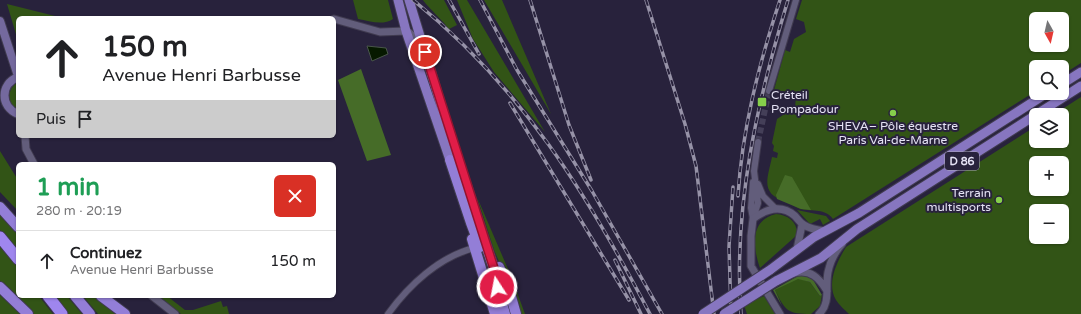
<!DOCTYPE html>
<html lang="fr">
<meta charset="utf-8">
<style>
body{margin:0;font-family:"Varela Round",sans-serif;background:#f6f6f6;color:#202124;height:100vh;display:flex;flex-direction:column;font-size:15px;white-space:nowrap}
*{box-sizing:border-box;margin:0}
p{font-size:13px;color:#757577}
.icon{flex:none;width:22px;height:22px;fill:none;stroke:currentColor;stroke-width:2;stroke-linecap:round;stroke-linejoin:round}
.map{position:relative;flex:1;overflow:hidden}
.sheet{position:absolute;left:16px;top:162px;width:320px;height:136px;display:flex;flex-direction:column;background:#fff;border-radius:6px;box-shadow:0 1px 3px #0004}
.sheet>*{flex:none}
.guide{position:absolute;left:16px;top:16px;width:320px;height:122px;border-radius:6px;box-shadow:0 1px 3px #0004;background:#fff;color:#202124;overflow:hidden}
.needle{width:26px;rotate:172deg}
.controls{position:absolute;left:1029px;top:12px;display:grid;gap:8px}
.controls a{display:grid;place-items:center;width:40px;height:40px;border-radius:6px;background:#fff;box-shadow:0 1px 3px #0004;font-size:20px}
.pin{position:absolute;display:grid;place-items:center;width:34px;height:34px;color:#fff;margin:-17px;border:2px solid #fff;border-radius:50%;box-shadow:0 1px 4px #0007}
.me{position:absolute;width:44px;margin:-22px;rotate:349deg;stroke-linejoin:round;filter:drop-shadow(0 0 3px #0008)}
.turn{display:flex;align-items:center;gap:14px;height:84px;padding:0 20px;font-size:18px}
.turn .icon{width:52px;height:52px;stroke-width:2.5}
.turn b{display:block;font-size:28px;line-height:34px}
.then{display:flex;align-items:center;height:38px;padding:0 20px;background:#0003;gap:8px;font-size:15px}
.round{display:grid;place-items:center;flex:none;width:42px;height:42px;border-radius:6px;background:#f6f6f6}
.overview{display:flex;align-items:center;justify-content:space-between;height:68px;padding:0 20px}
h1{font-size:24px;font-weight:800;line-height:30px;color:#1e9e55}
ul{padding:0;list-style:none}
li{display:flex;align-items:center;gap:12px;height:60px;padding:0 20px;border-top:1px solid #e0e0e0}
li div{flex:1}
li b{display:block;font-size:15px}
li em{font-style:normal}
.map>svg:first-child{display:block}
.green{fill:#325416;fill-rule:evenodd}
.forest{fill:#466c28}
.water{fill:#061900;stroke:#49564a}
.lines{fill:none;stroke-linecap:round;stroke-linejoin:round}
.minor-tunnel{stroke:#443f58;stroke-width:6;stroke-dasharray:6 3;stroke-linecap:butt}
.minor-casing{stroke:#403b50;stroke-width:8}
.tertiary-casing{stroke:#403b50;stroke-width:9}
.secondary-casing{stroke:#403b50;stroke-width:10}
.primary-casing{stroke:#403b50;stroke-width:11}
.trunk-casing{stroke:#403b50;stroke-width:12}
.motorway-casing{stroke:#403b50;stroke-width:13}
.minor{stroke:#625d7b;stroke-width:6}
.tertiary{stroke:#625d7b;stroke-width:7}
.secondary{stroke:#74699e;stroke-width:8}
.primary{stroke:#8776c0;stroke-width:9}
.trunk{stroke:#937ed7;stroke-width:10}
.motorway{stroke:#9f86ee;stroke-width:11}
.rail-casing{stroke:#9692a7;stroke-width:3.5}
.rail{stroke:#28223c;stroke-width:2;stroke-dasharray:6;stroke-linecap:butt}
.primary-bridge-casing{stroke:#403b50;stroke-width:11;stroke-linecap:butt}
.primary-bridge{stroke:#8776c0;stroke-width:9}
.route-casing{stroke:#92132f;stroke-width:10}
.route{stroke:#e11d48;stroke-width:7}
.poi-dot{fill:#86cf4b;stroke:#28223c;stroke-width:1.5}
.labels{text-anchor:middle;stroke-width:4;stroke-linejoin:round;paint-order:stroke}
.shield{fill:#28223c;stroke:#ada9be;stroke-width:1}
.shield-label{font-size:11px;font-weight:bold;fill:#e6e3f5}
.poi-label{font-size:12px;fill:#e6e3f5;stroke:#28223c;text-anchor:start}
</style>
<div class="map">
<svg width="1081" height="314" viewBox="0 0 1081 314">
<rect width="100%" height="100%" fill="#28223c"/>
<path class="green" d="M 353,0 L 388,0 L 393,19 C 383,26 369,21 358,19 Z
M 423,0 L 444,0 L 457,25 L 449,29 C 445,23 424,3 423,0 Z
M 457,0 L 467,0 L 545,132 L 494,72 L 473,39 Z
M 484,0 L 502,0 L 551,114 Z
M 802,0 L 1081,0 L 1081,63 L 1062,75 L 1062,67 L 1036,67 L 1036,91 L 833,219 C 825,208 813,212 801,209 C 796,208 792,204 787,202 C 760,194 767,180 772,157 L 777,158 L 778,153 L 773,151 L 774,146 L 772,143 L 777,119 L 795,107 L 796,97 L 774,90 L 785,50 L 790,52 L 794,39 L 806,32 L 804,22 L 796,19 ZM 1036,19 L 1062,19 L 1062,45 L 1036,45 Z
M 7,4 L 63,18 L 18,18 L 18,41 Z
M 18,82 L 18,110 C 6,103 7,89 18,82 Z
M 1081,97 L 1081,314 L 849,314 C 845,310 839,305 836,300 C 826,283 837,262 846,247 L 1036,126 L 1036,141 L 1062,141 L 1062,115 L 1053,115 ZM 1036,163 L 1062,163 L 1062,189 L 1036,189 ZM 1036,211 L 1062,211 L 1062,237 L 1036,237 Z
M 0,151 L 18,180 L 18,211 L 0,192 Z
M 477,197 L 511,276 L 525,314 L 519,314 L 510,287 L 494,250 Z
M 797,210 L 826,216 L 830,221 L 823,225 L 820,219 L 810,224 Z
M 0,213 L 18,235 L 18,253 L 0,230 Z
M 776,214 C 788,215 798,222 797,235 L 760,268 C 753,248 749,220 776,214 Z
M 0,245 L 18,267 L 18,296 L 39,296 L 53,314 L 34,314 L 6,289 L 0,281 Z
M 798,278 L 810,282 L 820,296 L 822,295 L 820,306 L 811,314 C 788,314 785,311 775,290 Z
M 0,295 L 20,314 L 0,314 Z
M 52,296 L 67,296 L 82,314 L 66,314 Z
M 83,296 L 94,296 L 115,314 L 98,314 Z
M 159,296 L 167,296 L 185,310 L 193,310 L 221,301 L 223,307 L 227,306 L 229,314 L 181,314 Z
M 764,296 L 775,314 L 747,314 L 744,305 Z"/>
<path class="forest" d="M 361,69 L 391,155 L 367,161 L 338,80 Z
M 785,175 L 792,177 L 811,210 L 801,209 L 777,199 L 776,195 Z
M 800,275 L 812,278 L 822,295 L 820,296 L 810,282 L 798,279 L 775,290 L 782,306 L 773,290 Z"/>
<path class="water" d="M 367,46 L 386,48 L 388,54 L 372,61 Z"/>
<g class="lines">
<path class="minor-tunnel" d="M 758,142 L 769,91"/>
<defs>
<path id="minor" d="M 769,91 L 796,0
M 758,184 L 763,196 L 775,208
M 753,219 L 758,203 L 754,171 L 758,142
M 753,219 L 751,208 L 753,182
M 388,314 C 409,285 439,257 474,248"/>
<path id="tertiary" d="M 334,19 L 380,32 L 406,31 C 415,34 414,42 418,50 C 420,54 423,57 426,61
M 25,136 L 26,149 L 34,164
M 797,249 L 802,225
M 794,273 C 811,269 819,278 827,291
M 152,296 L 175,314
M 780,314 L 751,266 L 751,236 L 753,219 C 766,209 781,204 795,216 C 798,219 800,223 804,225 C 810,229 817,230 825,231
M 819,314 C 831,303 825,287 828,272 C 830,262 835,252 842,244"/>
<path id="secondary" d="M 0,21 L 18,76
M 18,77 C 0,84 0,107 18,114"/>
<path id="primary" d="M 398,0 L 406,31 L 450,160
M 409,0 L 458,161
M 1062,84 L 1081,72
M 770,270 L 814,237 L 859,213 L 1047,93
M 776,281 L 821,258 L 857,229 L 1081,86"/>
<path id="trunk" d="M 450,160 L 471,223 L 480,247
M 458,161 L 497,278 L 497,287 L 505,314
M 0,207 L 18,227
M 472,239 L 495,314
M 499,267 L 508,286 L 516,314
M 0,287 L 28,314
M 75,296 L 90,314
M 101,296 L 125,314"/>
<path id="motorway" d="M 0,237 L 18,259
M 48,296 L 62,314"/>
</defs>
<use href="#minor" class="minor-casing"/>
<use href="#tertiary" class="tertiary-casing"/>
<use href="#secondary" class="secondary-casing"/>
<use href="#primary" class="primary-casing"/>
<use href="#trunk" class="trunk-casing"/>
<use href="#motorway" class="motorway-casing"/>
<use href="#minor" class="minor"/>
<use href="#tertiary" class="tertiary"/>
<use href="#secondary" class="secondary"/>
<use href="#primary" class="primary"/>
<use href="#trunk" class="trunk"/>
<use href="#motorway" class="motorway"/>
<defs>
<path id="rail" d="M 413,0 C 522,88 586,192 650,314
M 449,0 L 479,54
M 480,0 L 517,70 L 592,191 L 662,314
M 530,0 L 569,125 L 591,180
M 646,0 L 685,124 L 696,166 L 714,314
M 510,103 L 629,300
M 738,196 C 742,129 759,64 780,0
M 615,260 L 641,314
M 731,314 L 729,246 L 733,187
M 741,314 C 733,207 757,102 788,0"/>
</defs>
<use href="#rail" class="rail-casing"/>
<use href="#rail" class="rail"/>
<defs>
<path id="primary-bridge" d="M 703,314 L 770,270
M 724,314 L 776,281"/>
</defs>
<use href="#primary-bridge" class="primary-bridge-casing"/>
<use href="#primary-bridge" class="primary-bridge"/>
</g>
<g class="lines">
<defs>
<path id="route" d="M 425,52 L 497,278 L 497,287"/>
</defs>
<use href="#route" class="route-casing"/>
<use href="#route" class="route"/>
</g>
<g class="poi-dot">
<rect x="757" y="97" width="10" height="10" rx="2"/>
<circle cx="893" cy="113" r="4"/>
<circle cx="999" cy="200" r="4"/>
</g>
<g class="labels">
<rect class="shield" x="945" y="152" width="34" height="18" rx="3"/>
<g class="shield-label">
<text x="962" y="165">D 86</text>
</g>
<g class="poi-label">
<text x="771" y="99">Créteil<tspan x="771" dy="14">Pompadour</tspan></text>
<text x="893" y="130" text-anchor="middle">SHEVA– Pôle équestre<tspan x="893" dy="14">Paris Val-de-Marne</tspan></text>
<text x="991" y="197" text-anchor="end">Terrain<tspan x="991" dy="14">multisports</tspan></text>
</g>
</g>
</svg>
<div class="controls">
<a><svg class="needle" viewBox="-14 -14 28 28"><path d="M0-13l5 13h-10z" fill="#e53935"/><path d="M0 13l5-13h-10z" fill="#757577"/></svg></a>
<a><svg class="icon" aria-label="search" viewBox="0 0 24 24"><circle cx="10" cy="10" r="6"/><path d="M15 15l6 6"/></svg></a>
<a><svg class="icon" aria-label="layers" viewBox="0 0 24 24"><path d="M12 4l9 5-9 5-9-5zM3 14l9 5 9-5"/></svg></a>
<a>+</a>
<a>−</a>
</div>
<div class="pin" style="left:425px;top:52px;background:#d93025"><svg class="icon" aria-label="arrive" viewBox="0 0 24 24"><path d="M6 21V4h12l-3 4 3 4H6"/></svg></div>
<svg class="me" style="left:497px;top:287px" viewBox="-20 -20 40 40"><circle r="17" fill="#e11d48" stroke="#fff" stroke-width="3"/><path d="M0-11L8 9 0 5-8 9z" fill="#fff"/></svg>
<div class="guide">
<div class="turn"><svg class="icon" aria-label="ahead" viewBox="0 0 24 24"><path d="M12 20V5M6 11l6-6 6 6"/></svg><div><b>150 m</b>Avenue Henri Barbusse</div></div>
<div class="then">Puis<svg class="icon" aria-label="arrive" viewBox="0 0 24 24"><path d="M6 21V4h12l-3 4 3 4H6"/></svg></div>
</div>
<section class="sheet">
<div class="overview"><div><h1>1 min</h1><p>280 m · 20:19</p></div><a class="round" style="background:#d93025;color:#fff"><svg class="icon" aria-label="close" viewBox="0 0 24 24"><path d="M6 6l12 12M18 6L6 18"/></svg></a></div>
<ul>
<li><svg class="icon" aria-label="ahead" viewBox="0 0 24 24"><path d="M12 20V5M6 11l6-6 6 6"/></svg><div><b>Continuez</b><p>Avenue Henri Barbusse</p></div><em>150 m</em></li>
</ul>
</section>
</div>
